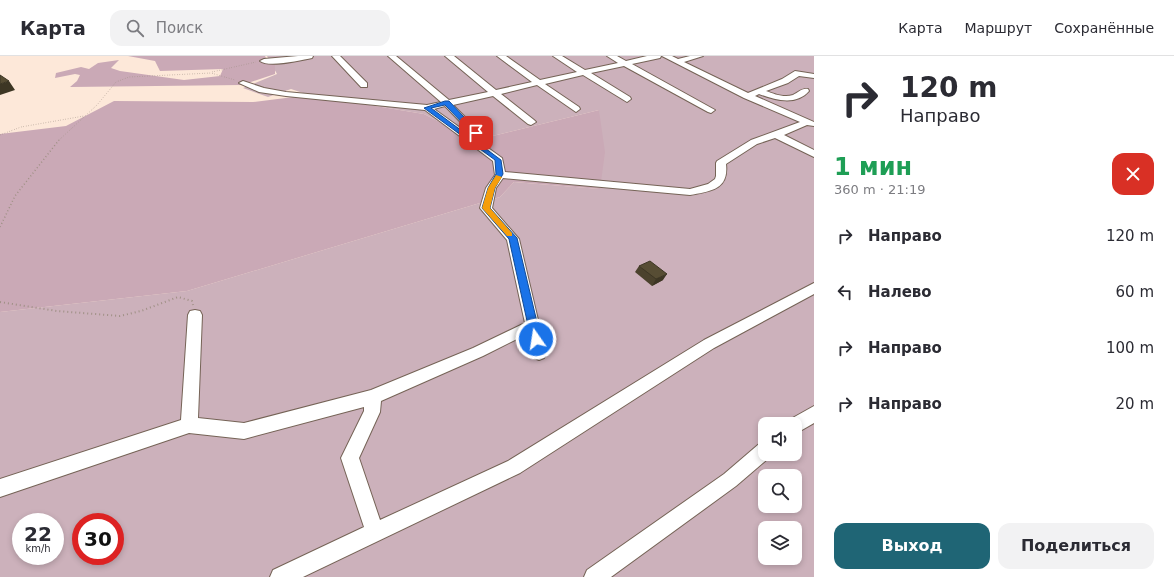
<!DOCTYPE html>
<html lang="ru">
<meta charset="utf-8">
<style>
body{margin:0;font-family:"DejaVu Sans",sans-serif;background:#f2f2f3;color:#2b2b33;height:100vh;display:flex;flex-direction:column;font-size:15px;white-space:nowrap}
*{box-sizing:border-box;margin:0}
p{font-size:13px;color:#7c7c81}
.icon{flex:none;width:22px;height:22px;fill:none;stroke:currentColor;stroke-width:2;stroke-linecap:round;stroke-linejoin:round}
.map{position:relative;flex:1;overflow:hidden}
.sheet{display:flex;flex-direction:column;background:#fff;width:360px}
.sheet>*{flex:none}
.top-card{background:#fff;color:#2b2b33;overflow:hidden}
.buttons{position:absolute;left:758px;top:361px;display:grid;gap:8px}
.buttons a{display:grid;place-items:center;width:44px;height:44px;border-radius:8px;background:#fff;box-shadow:0 2px 6px #0003;font-size:20px}
.speed{position:absolute;left:12px;top:457px;display:flex;gap:8px;font-size:20px;font-weight:700;text-align:center}
.speed>*{display:grid;place-content:center;width:52px;height:52px;border-radius:50%;background:#fff;box-shadow:0 2px 6px #0003;line-height:1}
.speed small{font-size:10px;font-weight:400}
.speed .limit{border:6px solid #d22;background:#fff;color:#111}
.pin{position:absolute;display:grid;place-items:center;width:34px;height:34px;color:#fff;margin:-17px;border-radius:8px;box-shadow:0 2px 6px #0006}
.me{position:absolute;width:44px;margin:-22px;rotate:347deg;stroke-linejoin:round;filter:drop-shadow(0 0 3px #0008)}
.turn{display:flex;align-items:center;gap:14px;height:84px;padding:0 20px;font-size:18px}
.turn .icon{width:52px;height:52px;stroke-width:2.5}
.turn b{display:block;font-size:28px;line-height:34px}
.round{display:grid;place-items:center;flex:none;width:42px;height:42px;border-radius:12px;background:#f2f2f3}
.headline{display:flex;align-items:center;justify-content:space-between;height:68px;padding:0 20px}
h1{font-size:24px;font-weight:600;line-height:30px;color:#1e9e55}
.button{display:flex;gap:8px;margin-top:auto;padding:8px 20px}
.button a{flex:1;height:46px;border-radius:12px;background:#1f6575;color:#fff;font-size:16px;font-weight:600;line-height:46px;text-align:center}
.button a+a{background:#f2f2f3;color:#2b2b33}
ul{padding:0;list-style:none}
li{display:flex;align-items:center;gap:12px;height:56px;padding:0 20px}
li div{flex:1}
li b{display:block;font-size:15px}
li em{font-style:normal}
header{display:flex;align-items:center;gap:24px;box-sizing:border-box;height:56px;padding:0 20px;background:#fff;border-bottom:1px solid #e1e1e2}
header strong{font-size:19px}
nav{display:flex;gap:22px;margin-inline-start:auto;font-size:14px}
.search{width:280px;height:36px;background:#f2f2f3;display:flex;align-items:center;gap:10px;box-sizing:border-box;padding:0 14px;border-radius:12px;color:#7c7c81;font-size:15px}
main{display:flex;flex:1;min-height:0}
.map>svg:first-child{display:block}
.green{fill:#ccb1bb;fill-rule:evenodd}
.forest{fill:#caa9b6}
.lines{fill:none;stroke-linecap:round;stroke-linejoin:round}
.minor-casing{stroke:#756356;stroke-width:2}
.path-far2{stroke:#9f9085;stroke-width:1;stroke-dasharray:0.5 2;stroke-linecap:butt}
.path-far1{stroke:#9f9085;stroke-width:1.5;stroke-dasharray:1 2.5;stroke-linecap:butt}
.path{stroke:#9f9085;stroke-width:2;stroke-dasharray:1 3;stroke-linecap:butt}
.minor{fill:#fff;fill-rule:evenodd}
.wall{fill:#4b422d}
.shaded-wall{fill:#3d3624}
.building{fill:#574d34;stroke:#3d3624}
.route{fill:#1a73e8;stroke:#114b97}
.slow{fill:#f59e0b}
</style>
<header>
<strong>Карта</strong>
<div class="search"><svg class="icon" aria-label="search" viewBox="0 0 24 24"><circle cx="10" cy="10" r="6"/><path d="M15 15l6 6"/></svg>Поиск</div>
<nav><a>Карта</a><a>Маршрут</a><a>Сохранённые</a></nav>
</header>
<main>
<div class="map">
<svg width="814" height="521" viewBox="0 0 814 521">
<rect width="100%" height="100%" fill="#fde8d9"/>
<path class="green" d="M 267,0 L 814,0 L 814,521 L 0,521 L 0,256 L 187,235 L 500,141 L 514,126 L 600,133 L 599,54 L 476,84 L 424,58 L 309,39 L 291,33 L 268,41 L 243,32 L 277,18 ZM 765,368 L 795,368 L 795,398 L 765,398 ZM 765,420 L 795,420 L 795,450 L 765,450 ZM 21,466 L 55,466 L 55,500 L 21,500 ZM 81,466 L 115,466 L 115,500 L 81,500 ZM 765,472 L 795,472 L 795,502 L 765,502 Z"/>
<path class="forest" d="M 128,0 L 265,0 L 267,4 L 275,5 L 275,18 L 242,29 L 70,31 L 77,25 L 80,19 L 75,18 L 55,22 L 56,17 L 81,11 L 89,13 L 98,7 L 119,4 L 111,12 L 120,15 L 184,24 L 220,20 L 223,13 L 160,15 L 155,5 Z
M 309,39 L 424,58 L 476,84 L 599,54 L 605,96 L 600,133 L 514,126 L 500,141 L 187,235 L 0,256 L 0,78 L 66,70 L 114,45 L 253,46 Z"/>
<g class="lines">
<defs>
<path id="minor" d="M 298,0 L 313,0 L 312,2 C 301,4 269,12 260,5 L 264,3 Z
M 332,0 L 340,0 L 367,27 L 367,31 L 361,31 Z
M 388,0 L 396,0 L 449,44 L 488,36 L 445,0 L 454,0 L 496,34 L 532,26 L 497,0 L 506,0 L 540,24 L 577,16 L 553,0 L 562,0 L 585,14 L 618,7 L 607,0 L 617,0 L 626,5 L 647,0 L 661,0 L 660,2 L 632,8 L 715,54 L 711,57 L 708,56 L 624,10 L 591,17 L 630,41 L 631,43 L 627,46 L 583,19 L 545,28 L 579,51 L 580,53 L 576,56 L 537,29 L 501,38 L 534,64 L 536,66 L 531,69 L 528,68 L 493,40 L 453,49 L 481,77 L 479,79 L 473,79 L 445,50 L 434,53 L 502,102 L 505,116 L 690,133 L 708,128 L 715,123 L 716,120 L 716,107 L 717,105 L 751,84 L 800,66 L 744,42 L 662,0 L 672,0 L 678,3 L 690,0 L 703,0 L 684,6 L 748,37 L 782,23 L 795,15 L 814,18 L 814,22 L 799,20 L 788,27 L 766,35 C 774,38 784,42 793,39 C 798,37 801,32 808,33 L 809,35 C 796,50 775,44 759,38 L 755,40 L 814,66 L 814,70 L 807,69 L 784,79 L 814,94 L 814,101 L 775,82 L 757,88 L 726,108 C 729,134 710,135 690,139 L 503,122 L 496,132 L 492,152 L 519,183 L 546,298 L 544,302 L 539,304 L 534,302 L 527,278 L 483,300 L 381,345 L 380,356 L 359,402 L 380,464 L 508,405 L 704,284 L 814,227 L 814,238 L 714,292 L 520,417 L 303,521 L 270,521 L 273,514 L 364,471 L 341,402 L 364,355 L 364,351 L 244,383 L 189,377 L 0,441 L 0,423 L 181,364 L 188,259 L 190,255 L 195,254 L 200,255 L 202,259 L 198,362 L 244,367 L 371,334 L 473,292 L 525,267 L 507,184 L 480,152 L 486,132 L 495,119 L 493,105 L 425,54 L 286,40 L 259,36 L 239,27 L 243,25 L 264,32 L 286,36 L 427,49 L 441,46 Z
M 814,350 L 814,367 L 795,378 L 795,368 L 787,368 L 789,364 Z
M 765,386 L 765,398 L 772,398 L 771,400 L 736,430 L 611,521 L 584,521 L 587,514 L 724,418 L 759,388 Z"/>
</defs>
<use href="#minor" class="minor-casing"/>
<path class="path-far2" d="M 212,16 L 256,6
M 0,79 L 21,71 L 84,60
M 58,85 L 97,49 L 116,26 L 129,21 L 211,17 L 235,24"/>
<path class="path-far1" d="M 0,171 L 15,140 L 59,84"/>
<path class="path" d="M 0,246 L 57,255 L 120,260 L 141,255 L 178,241 L 192,245 L 193,249"/>
<use href="#minor" class="minor"/>
</g>
<path class="wall" d="M 639,210 L 663,224 L 652,230 L 635,216 Z"/>
<path class="shaded-wall" d="M 9,25 L 15,34 L 0,39 L 0,28 Z
M 667,218 L 663,224 L 652,230 L 656,223 Z"/>
<path class="building" d="M 0,19 L 9,25 L 0,28 Z
M 650,205 L 667,218 L 656,223 L 639,210 Z"/>
<path class="route" d="M 445,45 L 449,45 L 478,76 L 478,78 L 473,78 L 445,49 L 431,52 L 501,104 L 503,118 L 495,132 L 490,152 L 517,182 L 541,283 L 539,286 L 533,286 L 531,283 L 509,183 L 482,152 L 488,132 L 496,118 L 495,104 L 424,52 Z"/>
<path class="slow" d="M 496,119 L 502,121 L 495,132 L 490,152 L 512,177 L 512,180 L 507,180 L 482,152 L 488,132 Z"/>
</svg>
<div class="buttons">
<a><svg class="icon" aria-label="sound" viewBox="0 0 24 24"><path d="M4 9h4l5-4v14l-5-4H4zM17 9q2 3 0 6"/></svg></a>
<a><svg class="icon" aria-label="search" viewBox="0 0 24 24"><circle cx="10" cy="10" r="6"/><path d="M15 15l6 6"/></svg></a>
<a><svg class="icon" aria-label="layers" viewBox="0 0 24 24"><path d="M12 4l9 5-9 5-9-5zM3 14l9 5 9-5"/></svg></a>
</div>
<div class="speed"><div>22<small>km/h</small></div><div class="limit">30</div></div>
<div class="pin" style="left:476px;top:77px;background:#d93025"><svg class="icon" aria-label="arrive" viewBox="0 0 24 24"><path d="M6 21V4h12l-3 4 3 4H6"/></svg></div>
<svg class="me" style="left:536px;top:283px" viewBox="-20 -20 40 40"><circle r="17" fill="#1a73e8" stroke="#fff" stroke-width="3"/><path d="M0-11L8 9 0 5-8 9z" fill="#fff"/></svg>
</div>
<section class="sheet">
<div class="top-card">
<div class="turn"><svg class="icon" aria-label="right" viewBox="0 0 24 24"><path d="M7 20v-9h11M14 6l5 5-5 5"/></svg><div><b>120 m</b>Направо</div></div>
</div>
<div class="headline"><div><h1>1 мин</h1><p>360 m · 21:19</p></div><a class="round" style="background:#d93025;color:#fff"><svg class="icon" aria-label="close" viewBox="0 0 24 24"><path d="M6 6l12 12M18 6L6 18"/></svg></a></div>
<ul>
<li><svg class="icon" aria-label="right" viewBox="0 0 24 24"><path d="M7 20v-9h11M14 6l5 5-5 5"/></svg><div><b>Направо</b></div><em>120 m</em></li>
<li><svg class="icon" aria-label="left" viewBox="0 0 24 24"><path d="M17 20v-9H6M10 6l-5 5 5 5"/></svg><div><b>Налево</b></div><em>60 m</em></li>
<li><svg class="icon" aria-label="right" viewBox="0 0 24 24"><path d="M7 20v-9h11M14 6l5 5-5 5"/></svg><div><b>Направо</b></div><em>100 m</em></li>
<li><svg class="icon" aria-label="right" viewBox="0 0 24 24"><path d="M7 20v-9h11M14 6l5 5-5 5"/></svg><div><b>Направо</b></div><em>20 m</em></li>
</ul>
<div class="button"><a>Выход</a><a>Поделиться</a></div>
</section>
</main>
